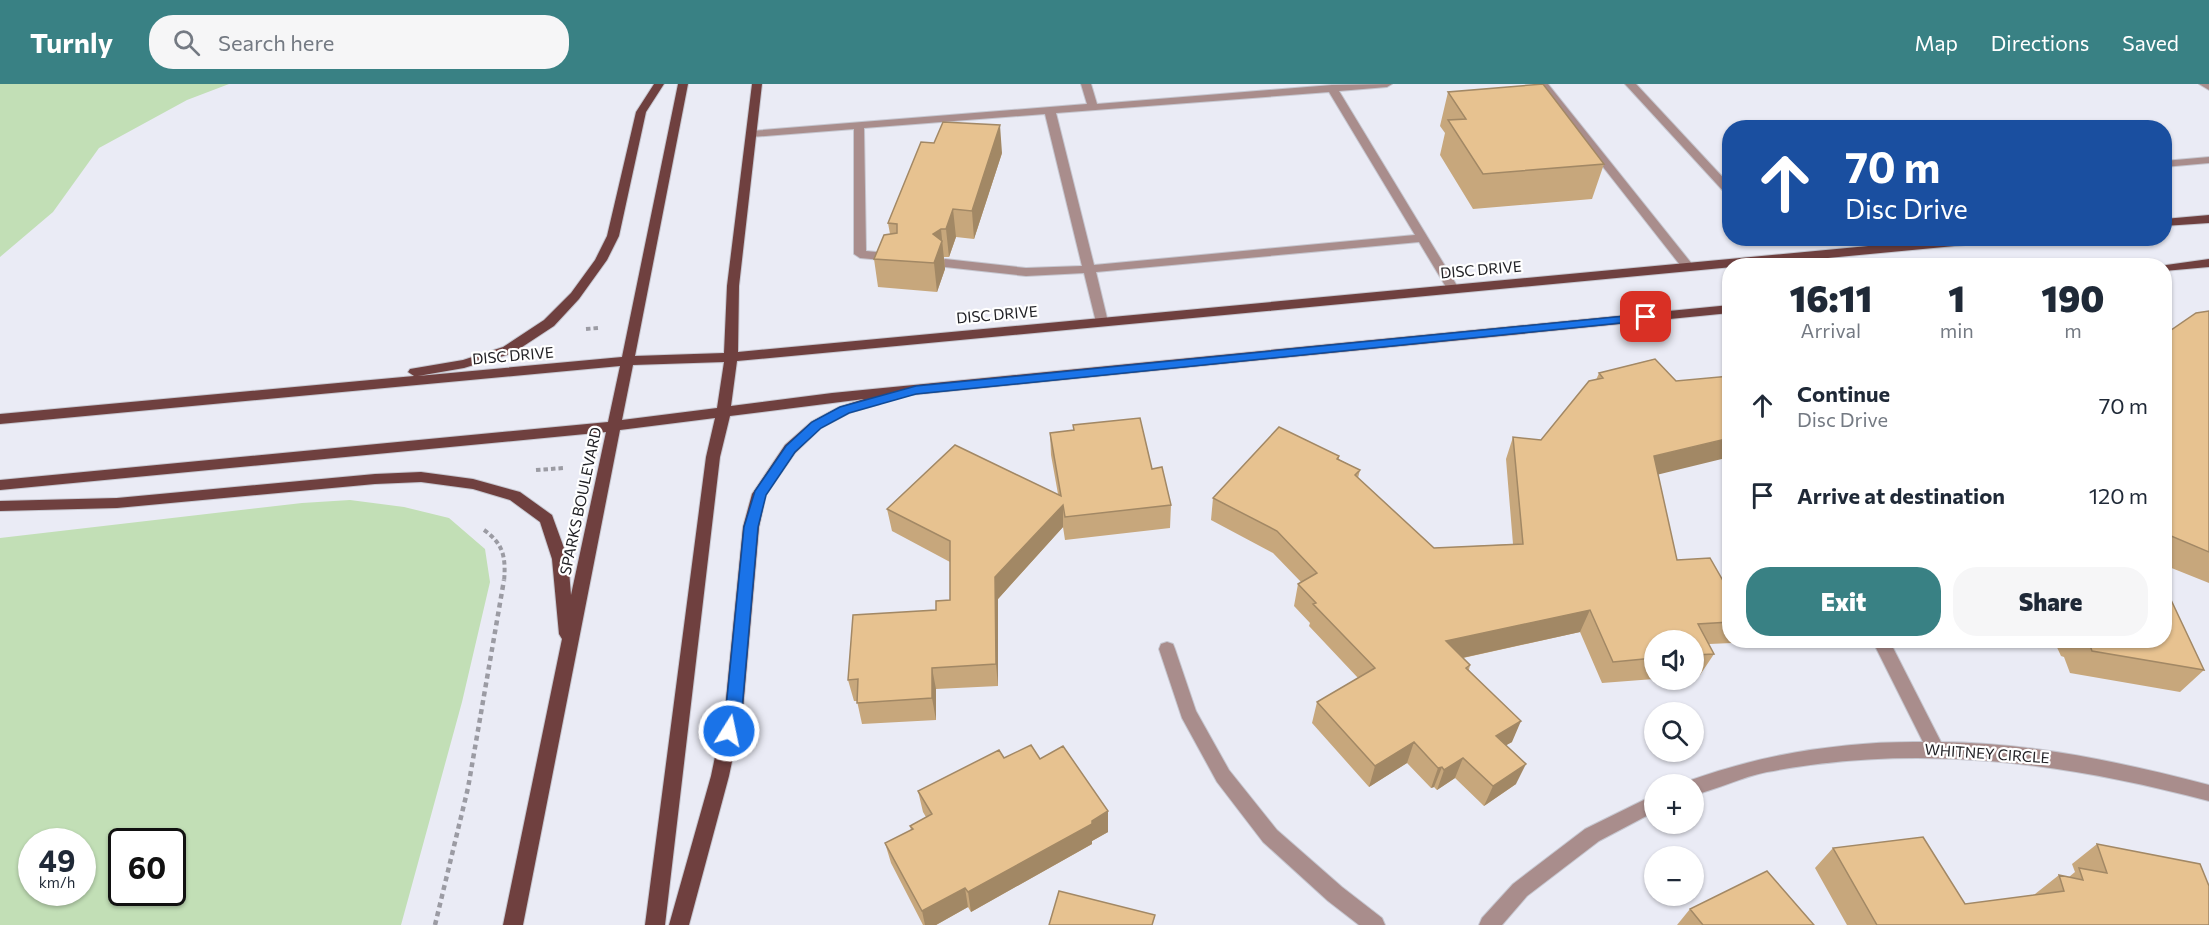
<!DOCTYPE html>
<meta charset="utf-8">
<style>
body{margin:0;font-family:Commissioner,sans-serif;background:#f6f6f7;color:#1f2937;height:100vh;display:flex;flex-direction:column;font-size:22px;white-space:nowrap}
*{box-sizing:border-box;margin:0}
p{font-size:20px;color:#747a83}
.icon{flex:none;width:33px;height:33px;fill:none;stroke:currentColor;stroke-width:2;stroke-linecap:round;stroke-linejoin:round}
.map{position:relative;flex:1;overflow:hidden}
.panel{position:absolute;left:1722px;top:174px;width:450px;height:390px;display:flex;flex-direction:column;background:#fff;border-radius:24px;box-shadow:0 2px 4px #0004}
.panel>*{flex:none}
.top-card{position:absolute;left:1722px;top:36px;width:450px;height:126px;border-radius:24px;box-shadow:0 2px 4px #0004;background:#1a4fa0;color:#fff;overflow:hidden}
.tools{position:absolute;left:1644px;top:546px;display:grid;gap:12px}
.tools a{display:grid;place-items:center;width:60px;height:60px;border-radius:50%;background:#fff;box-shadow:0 2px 4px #0004;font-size:30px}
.speed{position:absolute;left:18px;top:744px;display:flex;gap:12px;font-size:30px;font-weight:700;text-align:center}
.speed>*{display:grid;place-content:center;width:78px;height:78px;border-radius:50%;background:#fff;box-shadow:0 2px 4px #0004;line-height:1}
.speed small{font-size:15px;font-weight:400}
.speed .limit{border:3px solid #111;border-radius:9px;background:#fff;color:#111}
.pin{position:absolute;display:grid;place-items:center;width:51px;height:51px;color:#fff;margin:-26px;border-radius:12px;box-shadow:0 3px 9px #0006}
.me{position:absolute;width:66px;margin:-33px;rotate:10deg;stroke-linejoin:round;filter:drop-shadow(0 0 4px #0008)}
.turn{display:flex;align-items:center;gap:21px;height:126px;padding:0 24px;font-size:27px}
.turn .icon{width:78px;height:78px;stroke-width:2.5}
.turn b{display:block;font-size:42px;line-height:51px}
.eta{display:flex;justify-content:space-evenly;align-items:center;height:102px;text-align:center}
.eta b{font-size:36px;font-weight:800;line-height:42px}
.button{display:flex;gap:12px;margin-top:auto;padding:12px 24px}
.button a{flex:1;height:69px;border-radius:24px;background:#398184;color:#fff;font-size:24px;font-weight:800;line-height:69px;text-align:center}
.button a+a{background:#f6f6f7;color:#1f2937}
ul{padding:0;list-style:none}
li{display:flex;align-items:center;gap:18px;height:90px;padding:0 24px}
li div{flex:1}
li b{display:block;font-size:22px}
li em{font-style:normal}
header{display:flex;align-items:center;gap:36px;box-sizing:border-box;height:84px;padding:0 30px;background:#398184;color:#fff}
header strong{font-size:28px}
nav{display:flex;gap:33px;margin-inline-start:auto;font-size:21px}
.search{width:420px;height:54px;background:#f6f6f7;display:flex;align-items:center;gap:15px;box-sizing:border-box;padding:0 21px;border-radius:24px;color:#747a83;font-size:22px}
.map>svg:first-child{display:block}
.green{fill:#c2dfb6;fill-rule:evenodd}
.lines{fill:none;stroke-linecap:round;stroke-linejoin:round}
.minor-casing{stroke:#c6c7d0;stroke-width:2}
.major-casing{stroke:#c6c7d0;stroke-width:2}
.path-far1{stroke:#9b9ba3;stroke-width:4;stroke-dasharray:4.5 3;stroke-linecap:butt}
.path{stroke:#9b9ba3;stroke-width:4.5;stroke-dasharray:5 4;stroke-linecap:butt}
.minor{fill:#a98d8c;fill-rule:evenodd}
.major{fill:#6f403f;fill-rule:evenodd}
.wall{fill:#c7a77c}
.shaded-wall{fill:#a28865}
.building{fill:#e7c290;stroke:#a28865;stroke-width:1.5}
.route{fill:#1a73e8;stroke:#114b97;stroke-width:1.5}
.labels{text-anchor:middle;stroke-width:4.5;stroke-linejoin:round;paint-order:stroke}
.street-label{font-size:15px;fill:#212125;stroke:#fff}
</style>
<header>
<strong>Turnly</strong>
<div class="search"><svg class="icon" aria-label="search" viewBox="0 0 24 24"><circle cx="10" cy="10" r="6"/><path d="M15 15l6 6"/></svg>Search here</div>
<nav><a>Map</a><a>Directions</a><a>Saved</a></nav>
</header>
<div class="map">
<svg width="2209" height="841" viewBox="0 0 2209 841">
<rect width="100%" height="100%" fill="#eaebf5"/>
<path class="green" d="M 0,0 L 229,0 L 187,16 L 99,64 L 53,128 L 0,173 Z
M 350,416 L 404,423 L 449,434 L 485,465 L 490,498 L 462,618 L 401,841 L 0,841 L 0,454 L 302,419 ZM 32,758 L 82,758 L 82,808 L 32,808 ZM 122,758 L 172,758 L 172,808 L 122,808 Z"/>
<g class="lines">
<defs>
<path id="minor" d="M 1081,0 L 1091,0 L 1097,20 L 1332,1 L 1392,0 L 1387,3 L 1339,7 L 1459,205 L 1453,209 L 1449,208 L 1419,158 L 1096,188 L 1108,238 L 1102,242 L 1096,238 L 1084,189 L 1026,192 L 945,183 L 939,179 L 945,175 L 1026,184 L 1082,182 L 1045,30 L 864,44 L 866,167 L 897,170 L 897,176 L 893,177 L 860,174 L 854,170 L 854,45 L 751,53 L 746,50 L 751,47 L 1087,20 ZM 1329,8 L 1415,151 L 1094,181 L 1056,29 Z
M 1538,0 L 1548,0 L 1692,180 L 1692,186 L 1684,186 Z
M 1625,0 L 1636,0 L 1730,101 L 1730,111 L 1726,110 Z
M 2199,0 L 2209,0 L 2209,6 Z
M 2209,73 L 2209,79 L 2164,83 L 2164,77 Z
M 1872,556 L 1889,556 L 1941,658 C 2032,659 2121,678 2209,701 L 2209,717 C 2062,678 1919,659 1767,688 C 1742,693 1718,705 1694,711 L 1694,700 L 1686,700 L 1688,697 C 1763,670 1843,657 1923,658 Z
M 1167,558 L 1173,560 L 1175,565 L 1196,627 L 1229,686 L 1277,746 L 1342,803 L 1382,834 L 1385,841 L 1359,841 L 1328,817 L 1263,758 L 1217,698 L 1182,634 L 1159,565 L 1161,560 Z
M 1654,711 L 1654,728 L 1599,757 L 1527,812 L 1502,841 L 1479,841 L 1482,834 L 1513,800 L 1585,745 Z"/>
<path id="major" d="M 654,0 L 664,0 L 646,28 L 619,152 L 607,176 L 579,215 L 554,242 L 513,269 L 464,284 L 418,292 L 622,273 L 678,0 L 688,0 L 635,272 L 724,269 L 727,202 L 752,0 L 762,0 L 739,202 L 738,268 L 1953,154 L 2003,154 L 1997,158 L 737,277 L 731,322 L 832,309 L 1730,221 L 1730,229 L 880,314 L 882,317 L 880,320 L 849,329 L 821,344 L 795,369 L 766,411 L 759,443 L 743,625 L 729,692 L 689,841 L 669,841 L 711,692 L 725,625 L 743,443 L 752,410 L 785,361 L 811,338 L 839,323 L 864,315 L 730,332 L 720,373 L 665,841 L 645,841 L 706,373 L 715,334 L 620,346 L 523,841 L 503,841 L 562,555 L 559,550 L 552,475 L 540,438 L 510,416 L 473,405 L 421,398 L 375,400 L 117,424 L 0,427 L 0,417 L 117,414 L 375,390 L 421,388 L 473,395 L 520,408 L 552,431 L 568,475 L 571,511 L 606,348 L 0,406 L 0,396 L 608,338 L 620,282 L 0,340 L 0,330 L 414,292 L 408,288 L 410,285 L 463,276 L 503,263 L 544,236 L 571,209 L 595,176 L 607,152 L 636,28 ZM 724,278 L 717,324 L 622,336 L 633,281 Z
M 2209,131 L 2209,139 L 2164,142 L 2164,135 Z
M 2209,175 L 2209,183 L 2164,187 L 2164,182 L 2159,182 Z"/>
</defs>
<use href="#minor" class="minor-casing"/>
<use href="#major" class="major-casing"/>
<path class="path-far1" d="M 586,245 L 598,244
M 536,386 L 564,384
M 484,446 C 504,460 506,474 504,498"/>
<path class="path" d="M 435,841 L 468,704 L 504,496"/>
<use href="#minor" class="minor"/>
<use href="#major" class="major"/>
</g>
<path class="wall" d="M 1448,8 L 1604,80 L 1592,115 L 1473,125 L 1440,71 L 1445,49 L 1440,42 Z
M 1002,69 L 974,155 L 956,153 L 949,173 L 944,173 L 945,185 L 937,208 L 878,203 L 874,175 L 890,150 L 888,139 Z
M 2209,227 L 2209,499 L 2164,481 L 2164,251 Z
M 1655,275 L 1658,391 L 1677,476 L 1730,509 L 1730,556 L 1733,556 L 1732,559 L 1709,560 L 1654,556 L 1654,595 L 1602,599 L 1580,548 L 1463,574 L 1470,581 L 1469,586 L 1512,658 L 1506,661 L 1516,700 L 1484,722 L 1455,694 L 1437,706 L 1434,703 L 1431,704 L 1407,679 L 1369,703 L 1312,639 L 1317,618 L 1358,594 L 1309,542 L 1310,539 L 1294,522 L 1298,500 L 1301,498 L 1273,469 L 1211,436 L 1213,414 L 1339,372 L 1339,375 L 1360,386 L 1358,394 L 1434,464 L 1513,460 L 1506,375 L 1513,353 L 1541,356 L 1596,296 L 1599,289 Z
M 1073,341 L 1152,385 L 1171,421 L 1170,444 L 1065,456 L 1063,443 L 998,515 L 998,602 L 936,605 L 936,636 L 862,640 L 857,617 L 854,617 L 848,596 L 936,526 L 950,516 L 950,478 L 892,447 L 887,425 L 1058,410 L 1051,371 L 1050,349 L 1074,346 Z
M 2043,556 L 2164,556 L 2204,586 L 2180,608 L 2070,589 L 2064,573 L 2061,572 L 2055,559 Z
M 1714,570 L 1700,591 L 1694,592 L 1694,571 Z
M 1004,674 L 1040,675 L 1108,748 L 1092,757 L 1092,760 L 971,828 L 968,823 L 936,841 L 923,841 L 891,779 L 885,759 L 911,746 L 910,742 L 926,733 L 923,728 L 918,707 Z
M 2097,760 L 2209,841 L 1847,841 L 1815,784 L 1833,764 L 1965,820 L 2035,811 L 2035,810 L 2059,791 L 2069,793 L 2075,788 L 2072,780 Z
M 1690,825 L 1814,841 L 1677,841 Z"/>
<path class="shaded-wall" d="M 1000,41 L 1002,69 L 974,155 L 972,127 Z
M 953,125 L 956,153 L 949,173 L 946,145 Z
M 941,145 L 945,185 L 937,208 L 934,179 L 933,150 Z
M 1730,354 L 1730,373 L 1644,394 L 1654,372 Z
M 1063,421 L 1063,443 L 998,515 L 998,602 L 996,580 L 995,493 Z
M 1590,526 L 1580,548 L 1439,579 L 1446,557 Z
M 932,584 L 936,605 L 936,636 L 932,614 Z
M 1521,637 L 1512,658 L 1487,672 L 1496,652 Z
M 1414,658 L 1407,679 L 1369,703 L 1375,682 Z
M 1463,674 L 1455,694 L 1437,706 L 1444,686 Z
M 1526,680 L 1516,700 L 1484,722 L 1493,702 Z
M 1442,683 L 1434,703 L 1431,704 L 1438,684 Z
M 1108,727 L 1108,748 L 1092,757 L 1092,737 Z
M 1092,740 L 1092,760 L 971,828 L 968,808 Z
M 965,804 L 968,823 L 936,841 L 925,841 L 922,827 Z"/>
<path class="building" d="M 1543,0 L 1604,80 L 1483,90 L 1448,36 L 1466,35 L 1448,8 Z
M 943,38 L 1000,41 L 972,127 L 953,125 L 946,145 L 941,145 L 933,150 L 942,157 L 934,179 L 874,175 L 884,151 L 897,149 L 897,140 L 888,139 L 921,58 L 934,59 Z
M 2209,227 L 2209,468 L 2164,449 L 2164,251 L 2196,229 Z
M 1655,275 L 1676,297 L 1730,292 L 1730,354 L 1654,372 L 1677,476 L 1710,474 L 1730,509 L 1730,538 L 1698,540 L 1714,570 L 1694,571 L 1694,556 L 1654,556 L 1654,574 L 1613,578 L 1590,526 L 1446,557 L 1470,581 L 1466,584 L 1521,637 L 1496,652 L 1526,680 L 1493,702 L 1463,674 L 1444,686 L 1442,683 L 1438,684 L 1414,658 L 1375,682 L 1317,618 L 1375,584 L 1313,520 L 1316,519 L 1298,500 L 1317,489 L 1277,447 L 1213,414 L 1279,343 L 1339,372 L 1337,375 L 1360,386 L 1355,391 L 1434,464 L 1523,460 L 1513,353 L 1541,356 L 1589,297 L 1603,294 L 1599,289 Z
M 1140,334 L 1152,385 L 1162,383 L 1171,421 L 1065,433 L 1063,421 L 995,493 L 996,580 L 932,584 L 932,614 L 857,619 L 858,595 L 848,596 L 853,531 L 936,526 L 936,517 L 950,516 L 950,457 L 887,425 L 955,361 L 1061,412 L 1050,349 L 1074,346 L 1073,341 Z
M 2164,501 L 2204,586 L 2092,567 L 2088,556 L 2164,556 Z
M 1031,661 L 1040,675 L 1063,662 L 1108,727 L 1092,737 L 1092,740 L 968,808 L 965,804 L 922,827 L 885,759 L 913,745 L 910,742 L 932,730 L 918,707 L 999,666 L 1004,674 Z
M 1923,753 L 1965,820 L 2064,807 L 2059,791 L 2083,796 L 2079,784 L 2107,789 L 2097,760 L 2200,780 L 2209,802 L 2209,841 L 1877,841 L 1833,764 Z
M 1767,787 L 1814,841 L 1703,841 L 1690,825 Z
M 1059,807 L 1155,831 L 1152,841 L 1049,841 Z"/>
<path class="route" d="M 1646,230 L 1652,233 L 1650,236 L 916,310 L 849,329 L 821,344 L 795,368 L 766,411 L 758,443 L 742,625 L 735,652 L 729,654 L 723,652 L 721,647 L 726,625 L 744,443 L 755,407 L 786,362 L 812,338 L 840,323 L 916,302 Z"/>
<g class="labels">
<g class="street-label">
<text transform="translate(1481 186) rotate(-5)" y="5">DISC DRIVE</text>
<text transform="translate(997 231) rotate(-5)" y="5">DISC DRIVE</text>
<text transform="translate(513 272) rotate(-5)" y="5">DISC DRIVE</text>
<text transform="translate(581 417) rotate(-78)" y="5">SPARKS BOULEVARD</text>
<text transform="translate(1987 670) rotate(4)" y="5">WHITNEY CIRCLE</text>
</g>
</g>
</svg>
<div class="tools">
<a><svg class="icon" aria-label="sound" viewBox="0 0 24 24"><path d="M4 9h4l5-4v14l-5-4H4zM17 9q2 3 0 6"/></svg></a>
<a><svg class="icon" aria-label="search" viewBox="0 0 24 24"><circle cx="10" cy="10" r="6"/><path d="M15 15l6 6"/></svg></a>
<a>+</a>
<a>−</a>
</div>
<div class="speed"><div>49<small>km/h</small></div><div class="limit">60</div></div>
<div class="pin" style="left:1646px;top:233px;background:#d93025"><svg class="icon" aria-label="arrive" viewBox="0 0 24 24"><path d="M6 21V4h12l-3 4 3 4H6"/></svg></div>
<svg class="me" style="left:729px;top:647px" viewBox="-20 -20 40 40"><circle r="17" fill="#1a73e8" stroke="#fff" stroke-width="3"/><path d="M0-11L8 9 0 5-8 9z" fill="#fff"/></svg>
<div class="top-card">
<div class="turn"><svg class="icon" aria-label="ahead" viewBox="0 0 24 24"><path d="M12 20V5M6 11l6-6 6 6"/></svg><div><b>70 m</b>Disc Drive</div></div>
</div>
<section class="panel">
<div class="eta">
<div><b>16:11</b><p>Arrival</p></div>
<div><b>1</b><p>min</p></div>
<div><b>190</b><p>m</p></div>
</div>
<ul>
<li><svg class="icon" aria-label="ahead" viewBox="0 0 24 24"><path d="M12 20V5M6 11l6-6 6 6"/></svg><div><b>Continue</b><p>Disc Drive</p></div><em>70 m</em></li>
<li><svg class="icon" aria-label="arrive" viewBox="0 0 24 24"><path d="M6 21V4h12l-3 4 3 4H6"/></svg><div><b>Arrive at destination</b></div><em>120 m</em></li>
</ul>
<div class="button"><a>Exit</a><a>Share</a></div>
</section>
</div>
